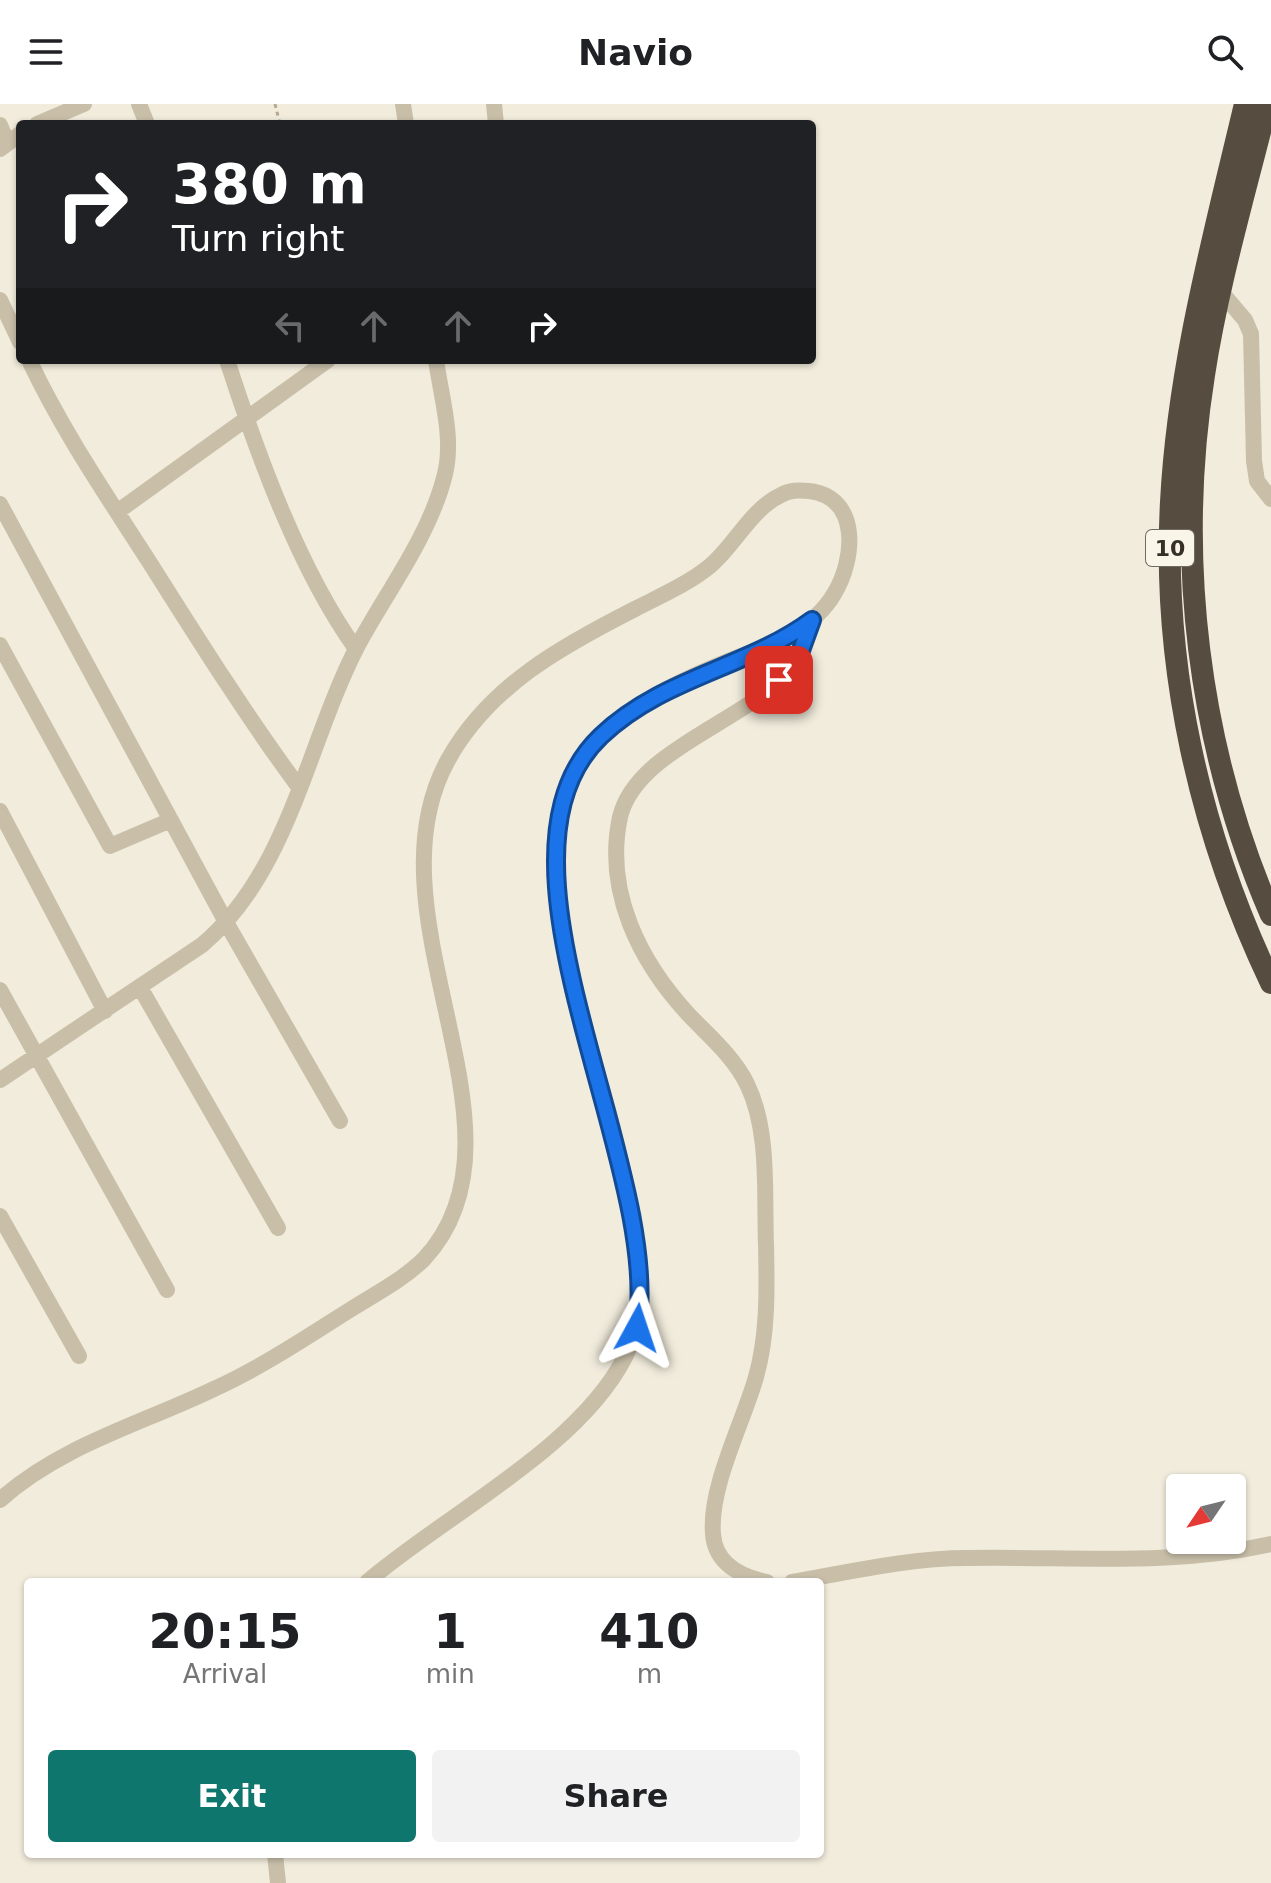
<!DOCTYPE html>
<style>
body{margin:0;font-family:"DejaVu Sans",sans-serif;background:#f2f2f2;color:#202124;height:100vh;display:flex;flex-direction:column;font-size:30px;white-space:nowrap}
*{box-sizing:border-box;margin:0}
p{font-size:26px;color:#757577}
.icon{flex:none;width:44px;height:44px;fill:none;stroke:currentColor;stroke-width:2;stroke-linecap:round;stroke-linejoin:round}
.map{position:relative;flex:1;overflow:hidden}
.side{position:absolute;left:24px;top:1474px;width:800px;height:280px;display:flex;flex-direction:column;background:#fff;border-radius:8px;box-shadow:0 2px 6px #0004}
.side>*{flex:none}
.hud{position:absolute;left:16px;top:16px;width:800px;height:244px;border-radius:8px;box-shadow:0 2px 6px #0004;background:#202124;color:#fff;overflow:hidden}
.needle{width:52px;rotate:235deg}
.fabs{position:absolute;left:1166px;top:1370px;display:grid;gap:16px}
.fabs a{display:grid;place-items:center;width:80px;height:80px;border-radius:8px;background:#fff;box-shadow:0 2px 6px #0004;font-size:40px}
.pin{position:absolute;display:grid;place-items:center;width:68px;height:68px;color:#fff;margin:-34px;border-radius:16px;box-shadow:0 4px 12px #0006}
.me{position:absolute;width:88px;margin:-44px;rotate:5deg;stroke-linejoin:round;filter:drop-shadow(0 0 6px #0008)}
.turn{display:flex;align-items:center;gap:28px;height:168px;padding:0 24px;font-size:36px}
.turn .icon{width:104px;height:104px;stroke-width:2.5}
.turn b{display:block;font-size:56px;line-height:68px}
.lanes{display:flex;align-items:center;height:76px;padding:0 24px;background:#0003;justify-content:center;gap:40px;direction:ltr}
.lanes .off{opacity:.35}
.eta{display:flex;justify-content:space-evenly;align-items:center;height:136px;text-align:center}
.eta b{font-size:48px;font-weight:700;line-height:56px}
.action{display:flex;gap:16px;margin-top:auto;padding:16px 24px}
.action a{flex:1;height:92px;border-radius:8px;background:#0f766e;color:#fff;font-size:32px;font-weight:700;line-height:92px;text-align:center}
.action a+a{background:#f2f2f2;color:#202124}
header{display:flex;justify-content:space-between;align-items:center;height:104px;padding:0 24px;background:#fff;font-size:36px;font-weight:700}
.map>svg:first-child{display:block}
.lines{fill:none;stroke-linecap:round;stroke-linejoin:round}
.path{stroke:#b5a993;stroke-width:3;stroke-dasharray:4 4;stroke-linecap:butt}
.minor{stroke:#c9bfa9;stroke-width:16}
.highway{stroke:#574c40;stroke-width:22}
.route-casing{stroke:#114b97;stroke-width:20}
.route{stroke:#1a73e8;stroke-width:14}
.labels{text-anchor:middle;stroke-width:8;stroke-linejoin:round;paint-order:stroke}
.shield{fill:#f9f5e9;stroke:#706b62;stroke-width:2}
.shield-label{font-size:22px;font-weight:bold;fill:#363028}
</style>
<header><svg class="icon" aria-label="menu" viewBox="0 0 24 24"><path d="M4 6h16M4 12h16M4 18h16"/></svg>Navio<svg class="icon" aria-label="search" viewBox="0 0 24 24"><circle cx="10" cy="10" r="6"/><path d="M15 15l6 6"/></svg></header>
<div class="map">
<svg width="1271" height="1779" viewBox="0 0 1271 1779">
<rect width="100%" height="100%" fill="#f1ecdc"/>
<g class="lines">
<path class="path" d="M 275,0 L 280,20"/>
<path class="minor" d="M 139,0 L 147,20
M 403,0 L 406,20
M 494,0 L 496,20
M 37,20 L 84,0
M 0,21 L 7,38
M 0,45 L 20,30
M 1222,189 L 1245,216 L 1251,230 L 1254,357 L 1257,377 L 1271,395
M 0,196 L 20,238
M 29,256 C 63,328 107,392 150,459 C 198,535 245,610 298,682
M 227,256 C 257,349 299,466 356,545
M 0,400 L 227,820 L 340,1017
M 117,408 L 328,256
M 0,541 L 110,742 L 171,716
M 0,707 L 105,907
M 141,885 L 278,1124
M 0,886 L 167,1186
M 0,976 L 202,841 C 289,768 307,640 357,543 C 387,487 430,432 445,370 C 454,334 441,292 436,256
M 0,1112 L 79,1252
M 0,1396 C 61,1341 144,1319 216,1284 C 264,1262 308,1232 353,1204 C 377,1189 404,1175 424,1155 C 542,1029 362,811 448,656 C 489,582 562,542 635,505 C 660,492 688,480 710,462 C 735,441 751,405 781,391 C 790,386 798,386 809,387 C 861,393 855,456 834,490 C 811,529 766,542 726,558 C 674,579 618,606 584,651 C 517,739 584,918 610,1013 C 619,1046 626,1079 631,1112 C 639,1159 648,1208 625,1253 C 578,1345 445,1411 367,1478
M 767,1478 C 742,1473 715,1460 713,1430 C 709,1383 743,1319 756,1273 C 768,1231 767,1185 766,1141 C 764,1090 770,1027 747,980 C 734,953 709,932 689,911 C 640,858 604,788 620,713 C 635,650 733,621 777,578 C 795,560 805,539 812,516
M 792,1478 C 849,1468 909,1454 967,1454 C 1070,1452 1169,1463 1271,1440
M 275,1750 L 278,1779"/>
<path class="highway" d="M 1245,0 C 1214,131 1178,263 1171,398 C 1162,564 1200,730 1271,879
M 1267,0 C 1245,89 1218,180 1204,271 C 1175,453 1198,642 1271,811"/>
</g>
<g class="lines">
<defs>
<path id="route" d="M 637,1224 C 664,1061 472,755 601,632 C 663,573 747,564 812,516 L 800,549 L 779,576"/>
</defs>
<use href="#route" class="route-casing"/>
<use href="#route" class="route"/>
</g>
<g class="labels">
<rect class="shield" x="1146" y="426" width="48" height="36" rx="6"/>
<g class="shield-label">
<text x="1170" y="452">10</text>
</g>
</g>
</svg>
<div class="fabs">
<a><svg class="needle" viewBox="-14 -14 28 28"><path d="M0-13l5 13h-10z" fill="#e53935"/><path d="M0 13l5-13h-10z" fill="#757577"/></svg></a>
</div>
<div class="pin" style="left:779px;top:576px;background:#d93025"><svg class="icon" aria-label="arrive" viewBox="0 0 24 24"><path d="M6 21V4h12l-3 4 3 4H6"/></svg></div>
<svg class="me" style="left:637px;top:1224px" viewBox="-20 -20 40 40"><path d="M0-17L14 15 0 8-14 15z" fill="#1a73e8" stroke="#fff" stroke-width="4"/></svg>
<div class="hud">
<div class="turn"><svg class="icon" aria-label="right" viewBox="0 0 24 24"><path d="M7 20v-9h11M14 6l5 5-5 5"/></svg><div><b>380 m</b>Turn right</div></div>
<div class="lanes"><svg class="icon off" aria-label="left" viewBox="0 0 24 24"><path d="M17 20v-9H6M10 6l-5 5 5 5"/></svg><svg class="icon off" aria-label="ahead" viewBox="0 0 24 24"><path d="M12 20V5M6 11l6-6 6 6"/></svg><svg class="icon off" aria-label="ahead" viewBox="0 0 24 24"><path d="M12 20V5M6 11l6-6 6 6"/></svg><svg class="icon" aria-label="right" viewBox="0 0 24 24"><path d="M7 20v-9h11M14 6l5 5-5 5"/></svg></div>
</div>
<section class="side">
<div class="eta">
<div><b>20:15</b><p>Arrival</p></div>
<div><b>1</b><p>min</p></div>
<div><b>410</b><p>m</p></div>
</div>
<div class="action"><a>Exit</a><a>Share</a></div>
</section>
</div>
